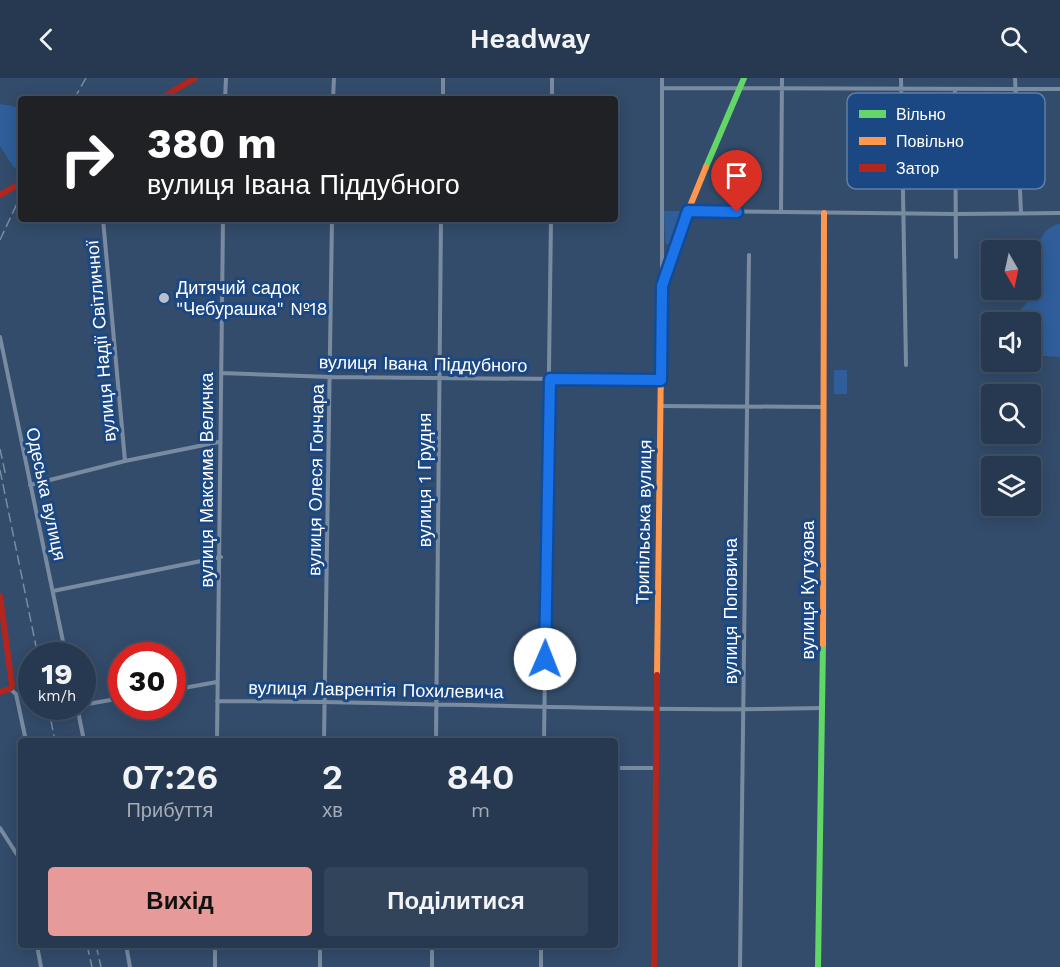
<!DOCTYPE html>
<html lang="uk">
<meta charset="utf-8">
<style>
body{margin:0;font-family:"Work Sans",sans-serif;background:#32445a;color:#f1f3f6;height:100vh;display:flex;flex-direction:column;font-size:22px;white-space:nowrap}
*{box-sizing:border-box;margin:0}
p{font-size:20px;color:#a4acb7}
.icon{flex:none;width:33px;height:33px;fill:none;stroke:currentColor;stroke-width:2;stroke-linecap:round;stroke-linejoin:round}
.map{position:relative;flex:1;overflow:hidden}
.details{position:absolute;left:18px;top:660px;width:600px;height:210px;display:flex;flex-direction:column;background:#263950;border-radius:6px;box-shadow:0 3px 15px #0003,0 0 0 2px #425367}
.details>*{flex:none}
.top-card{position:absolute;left:18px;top:18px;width:600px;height:126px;border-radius:6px;box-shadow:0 3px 15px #0003,0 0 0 2px #425367;background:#202124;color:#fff;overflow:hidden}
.needle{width:39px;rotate:171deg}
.controls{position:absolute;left:981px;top:162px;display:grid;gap:12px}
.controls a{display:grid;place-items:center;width:60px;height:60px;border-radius:6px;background:#263950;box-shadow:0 3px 15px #0003,0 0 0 2px #425367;font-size:30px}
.speed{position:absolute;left:18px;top:564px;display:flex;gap:12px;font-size:30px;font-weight:700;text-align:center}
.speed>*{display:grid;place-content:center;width:78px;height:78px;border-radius:50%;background:#263950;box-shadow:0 3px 15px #0003,0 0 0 2px #425367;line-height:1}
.speed small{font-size:15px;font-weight:400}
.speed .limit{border:9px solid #d22;background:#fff;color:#111}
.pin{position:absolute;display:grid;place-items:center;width:51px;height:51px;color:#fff;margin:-62px -26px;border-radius:50% 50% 50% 0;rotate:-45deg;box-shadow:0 0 6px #0007}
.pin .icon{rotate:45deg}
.me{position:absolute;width:66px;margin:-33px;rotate:1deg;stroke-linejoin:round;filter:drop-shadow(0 0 4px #0008)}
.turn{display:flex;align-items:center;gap:21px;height:126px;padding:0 30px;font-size:27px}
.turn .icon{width:78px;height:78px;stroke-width:2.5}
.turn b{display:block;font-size:42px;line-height:51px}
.eta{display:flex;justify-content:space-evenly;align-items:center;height:102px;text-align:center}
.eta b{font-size:36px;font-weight:600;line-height:42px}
.action{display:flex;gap:12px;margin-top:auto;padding:12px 30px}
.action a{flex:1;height:69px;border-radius:6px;background:#e69b98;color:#111;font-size:24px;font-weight:600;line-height:69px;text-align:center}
.action a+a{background:#32445a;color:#f1f3f6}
header{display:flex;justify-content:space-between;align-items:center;height:78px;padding:0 30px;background:#263950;font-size:27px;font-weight:600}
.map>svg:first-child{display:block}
.green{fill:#2f5e9b}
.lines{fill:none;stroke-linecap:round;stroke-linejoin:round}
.street{stroke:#798ba1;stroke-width:4}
.fast{stroke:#63d668;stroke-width:6}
.slow{stroke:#ff974d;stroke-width:6}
.jam{stroke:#b3261e;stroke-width:6}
.rail{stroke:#7a8ca1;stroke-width:1.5;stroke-dasharray:10 4.5;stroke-linecap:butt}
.route-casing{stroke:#114b97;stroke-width:15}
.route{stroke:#1a73e8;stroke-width:10}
.poi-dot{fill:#b8c0cb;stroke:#1b4883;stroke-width:2}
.labels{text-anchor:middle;stroke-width:6;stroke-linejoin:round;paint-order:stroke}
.poi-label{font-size:18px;fill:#fff;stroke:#1b4883;text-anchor:start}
.street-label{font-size:18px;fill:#fff;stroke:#1b4883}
.key{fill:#1b4883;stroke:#5f7fa8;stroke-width:1.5}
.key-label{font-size:16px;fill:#fff}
</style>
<header><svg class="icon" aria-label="back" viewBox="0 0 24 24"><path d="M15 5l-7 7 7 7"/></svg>Headway<svg class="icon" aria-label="search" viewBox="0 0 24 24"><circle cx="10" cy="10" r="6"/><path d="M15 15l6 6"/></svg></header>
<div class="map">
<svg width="1060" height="889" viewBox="0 0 1060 889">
<rect width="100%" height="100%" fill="#334c6b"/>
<path class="green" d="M 0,26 L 16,29 L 16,36 L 21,47 L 21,87 L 14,90 L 0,68 Z
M 664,133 L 685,133 L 673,164 L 669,167 L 666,166 L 665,163 Z
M 1060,146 L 1060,279 L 1031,277 L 1030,244 L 1009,244 C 1015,235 1025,230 1030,219 C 1033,211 1031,204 1032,196 C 1033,179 1040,147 1060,146 Z
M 834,292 L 847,292 L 847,316 L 834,316 Z"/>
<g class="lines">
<path class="street" d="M 662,0 L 662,202
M 901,0 L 906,287
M 1015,0 L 1021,135
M 662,10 L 1060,11
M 955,12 L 956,179
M 225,21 L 226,0
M 333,21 L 334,0
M 443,21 L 443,0
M 552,21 L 552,0
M 689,133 L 956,136 L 1060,135
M 781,134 L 782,0
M 103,141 L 125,383
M 0,259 L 66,578
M 221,295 L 331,299 L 660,302
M 661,328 L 823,329
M 30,407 L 125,383 L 219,364
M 53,513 L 221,479
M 10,611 L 16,616 L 26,663
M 172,612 L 217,604
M 217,623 C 419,623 621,635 823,630
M 82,627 L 122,620
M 77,628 L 84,663
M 217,663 L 223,141
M 324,663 L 332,141
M 436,663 L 441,141
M 544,663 L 551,141
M 615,690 L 656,690
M 0,750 L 18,778 L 21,787
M 37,867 L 41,889
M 126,867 L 130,889
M 215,889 L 215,867
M 320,889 L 320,867
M 432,889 L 432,867
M 541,889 L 541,867
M 740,889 L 749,177"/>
<path class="fast" d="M 706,89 L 744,0
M 818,889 L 823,566"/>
<path class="slow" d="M 823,566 L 824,135
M 657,597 L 662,208 L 688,133 L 706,89"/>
<path class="jam" d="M 160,21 L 195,0
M 0,117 L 21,105
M 0,518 L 12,607 L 10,611 L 0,614
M 654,889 L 657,597"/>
<path class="rail" d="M 74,21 L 86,0
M 0,162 L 21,117
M 0,371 L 6,399
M 0,392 L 38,578
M 48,628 L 55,663
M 87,867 L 92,889
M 96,867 L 101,889"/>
</g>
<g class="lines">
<defs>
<path id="route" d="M 545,581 L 550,301 L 661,302 L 662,208 L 688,133 L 737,134"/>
</defs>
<use href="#route" class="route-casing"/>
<use href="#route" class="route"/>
</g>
<circle class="poi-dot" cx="164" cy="220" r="6"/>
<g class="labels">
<g class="poi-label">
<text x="176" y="216">Дитячий садок<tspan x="176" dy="21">"Чебурашка" №18</tspan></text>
</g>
<g class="street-label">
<text transform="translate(101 263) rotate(-95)" y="6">вулиця Надії Світличної</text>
<text transform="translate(423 286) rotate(1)" y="6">вулиця Івана Піддубного</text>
<text transform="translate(207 402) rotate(-90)" y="6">вулиця Максима Величка</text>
<text transform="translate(316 402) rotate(-89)" y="6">вулиця Олеся Гончара</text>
<text transform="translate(425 402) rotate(-90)" y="6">вулиця 1 Грудня</text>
<text transform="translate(46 416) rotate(78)" y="6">Одеська вулиця</text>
<text transform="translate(644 444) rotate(-89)" y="6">Трипільська вулиця</text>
<text transform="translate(808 512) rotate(-90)" y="6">вулиця Кутузова</text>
<text transform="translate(731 533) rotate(-90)" y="6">вулиця Поповича</text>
<text transform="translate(376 612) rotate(1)" y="6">вулиця Лаврентія Похилевича</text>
</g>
</g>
<rect x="847" y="15" width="198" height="96" rx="9" class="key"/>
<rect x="859" y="32" width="27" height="8" fill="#63d668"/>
<rect x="859" y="59" width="27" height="8" fill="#ff974d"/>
<rect x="859" y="86" width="27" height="8" fill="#b3261e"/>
<g class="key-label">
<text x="896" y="42">Вільно</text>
<text x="896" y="69">Повільно</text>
<text x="896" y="96">Затор</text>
</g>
</svg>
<div class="controls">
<a><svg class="needle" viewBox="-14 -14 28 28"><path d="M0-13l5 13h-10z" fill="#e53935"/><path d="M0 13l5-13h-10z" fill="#a4acb7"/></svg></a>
<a><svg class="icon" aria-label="sound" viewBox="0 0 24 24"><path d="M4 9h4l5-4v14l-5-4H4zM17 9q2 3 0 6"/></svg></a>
<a><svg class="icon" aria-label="search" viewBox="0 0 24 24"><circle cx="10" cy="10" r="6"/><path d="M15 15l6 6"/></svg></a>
<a><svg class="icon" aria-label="layers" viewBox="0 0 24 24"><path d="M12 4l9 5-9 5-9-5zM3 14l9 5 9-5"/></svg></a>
</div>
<div class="speed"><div>19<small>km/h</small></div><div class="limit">30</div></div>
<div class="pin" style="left:737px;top:134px;background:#d93025"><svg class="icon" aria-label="arrive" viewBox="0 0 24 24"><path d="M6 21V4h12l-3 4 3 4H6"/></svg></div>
<svg class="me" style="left:545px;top:581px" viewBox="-20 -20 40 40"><circle r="19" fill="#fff"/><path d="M0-13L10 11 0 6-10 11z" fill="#1a73e8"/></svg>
<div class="top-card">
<div class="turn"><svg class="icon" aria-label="right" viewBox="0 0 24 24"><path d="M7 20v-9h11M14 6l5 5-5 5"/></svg><div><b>380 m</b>вулиця Івана Піддубного</div></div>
</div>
<section class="details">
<div class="eta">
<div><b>07:26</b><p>Прибуття</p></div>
<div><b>2</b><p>хв</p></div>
<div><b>840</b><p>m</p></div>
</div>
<div class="action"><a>Вихід</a><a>Поділитися</a></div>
</section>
</div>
